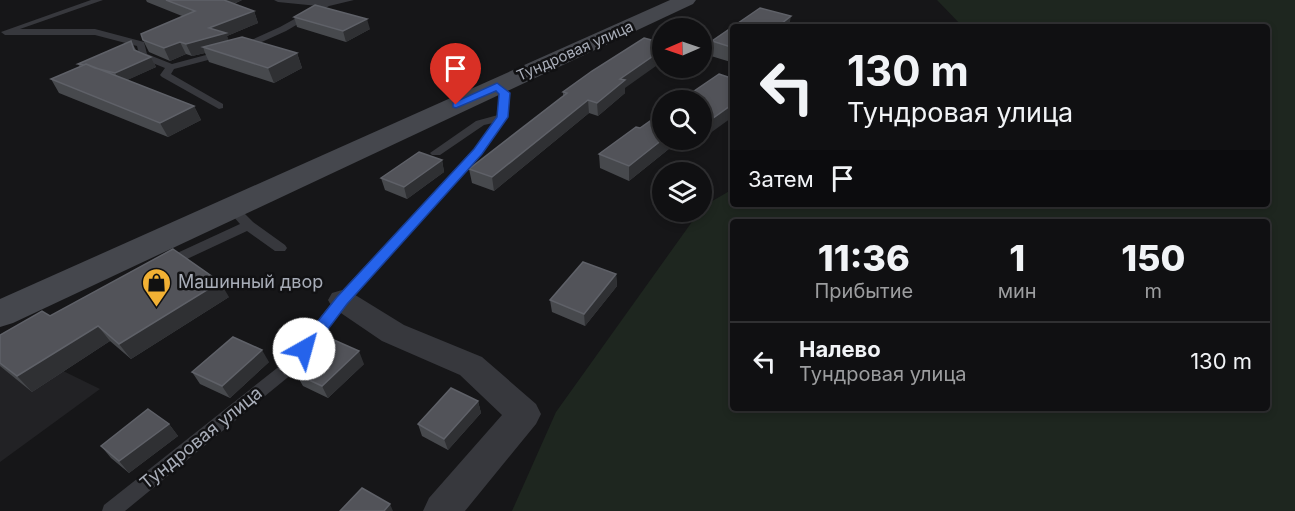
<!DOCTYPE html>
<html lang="ru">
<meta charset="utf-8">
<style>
body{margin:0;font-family:Inter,sans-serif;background:#19191b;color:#f1f3f6;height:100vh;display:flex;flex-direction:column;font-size:22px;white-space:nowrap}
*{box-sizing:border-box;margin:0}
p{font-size:20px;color:#9c9d9f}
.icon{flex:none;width:33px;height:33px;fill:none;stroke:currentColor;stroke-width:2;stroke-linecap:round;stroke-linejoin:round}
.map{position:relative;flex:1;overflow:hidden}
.drawer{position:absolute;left:730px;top:219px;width:540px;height:192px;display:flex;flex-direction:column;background:#101012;border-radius:6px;box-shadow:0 3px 9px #0003,0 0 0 2px #303032}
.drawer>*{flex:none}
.guide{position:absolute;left:730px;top:24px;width:540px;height:183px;border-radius:6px;box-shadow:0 3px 9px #0003,0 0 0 2px #303032;background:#101012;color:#f1f3f6;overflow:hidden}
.needle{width:39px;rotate:268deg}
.buttons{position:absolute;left:652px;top:18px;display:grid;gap:12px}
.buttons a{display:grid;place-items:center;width:60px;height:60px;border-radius:50%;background:#101012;box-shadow:0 3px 9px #0003,0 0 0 2px #303032;font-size:30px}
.pin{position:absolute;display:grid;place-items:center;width:51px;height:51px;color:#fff;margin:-62px -26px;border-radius:50% 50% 50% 0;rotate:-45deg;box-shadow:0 0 6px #0007}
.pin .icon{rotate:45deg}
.me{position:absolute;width:66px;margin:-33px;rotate:38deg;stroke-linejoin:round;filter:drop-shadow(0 0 4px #0008)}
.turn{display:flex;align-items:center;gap:21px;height:126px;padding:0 18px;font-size:27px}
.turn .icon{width:78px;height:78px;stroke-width:2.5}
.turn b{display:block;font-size:42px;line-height:51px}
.then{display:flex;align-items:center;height:57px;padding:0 18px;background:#0003;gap:12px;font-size:22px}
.eta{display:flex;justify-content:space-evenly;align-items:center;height:102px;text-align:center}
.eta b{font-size:36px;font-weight:800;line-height:42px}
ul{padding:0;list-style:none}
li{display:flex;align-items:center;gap:18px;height:78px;padding:0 18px;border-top:2px solid #303032}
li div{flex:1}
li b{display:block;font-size:22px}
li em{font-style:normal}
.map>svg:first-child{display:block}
.built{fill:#222225}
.green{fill:#1e261f;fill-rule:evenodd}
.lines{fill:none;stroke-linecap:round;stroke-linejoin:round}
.service{fill:#37383d;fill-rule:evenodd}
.minor{fill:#37383d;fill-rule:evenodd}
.secondary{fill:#45474d;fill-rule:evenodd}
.wall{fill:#47494d}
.shaded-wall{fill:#2f3033}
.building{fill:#525359;stroke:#5f6168;stroke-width:1.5}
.route{fill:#2563eb;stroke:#184099;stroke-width:1.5}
.labels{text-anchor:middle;stroke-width:5;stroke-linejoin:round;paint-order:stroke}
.far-street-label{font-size:15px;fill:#a8adb8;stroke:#111113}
.poi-label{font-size:18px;fill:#a8adb8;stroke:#111113;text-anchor:start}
.street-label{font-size:18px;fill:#a8adb8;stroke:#111113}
</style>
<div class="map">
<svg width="1295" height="511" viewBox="0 0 1295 511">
<rect width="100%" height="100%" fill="#161618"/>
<path class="built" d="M 8,344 L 100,389 L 0,462 L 0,348 Z"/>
<path class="green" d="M 937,0 L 1295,0 L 1295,511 L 512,511 L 556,412 L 699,212 L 702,212 L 702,207 L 733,189 L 734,204 L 1268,204 L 1268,27 L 963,27 ZM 734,222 L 1268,222 L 1268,408 L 734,408 Z"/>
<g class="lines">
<path class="service" d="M 91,0 L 103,0 L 20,29 L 95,29 L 144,42 L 147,54 L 172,64 L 236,47 L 280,27 L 318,6 L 278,2 L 274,0 L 354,0 L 329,6 L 286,31 L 242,51 L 174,69 L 171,74 L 223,104 L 223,108 L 219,109 L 162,77 L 160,75 L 165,68 L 140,58 L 137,46 L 95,35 L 5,35 L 1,32 Z
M 497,83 L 509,93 L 508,117 L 482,154 L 347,304 L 298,369 L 125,511 L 102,511 L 104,505 L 286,361 L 337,296 L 474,150 L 493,123 L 484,125 L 440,155 L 432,155 L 430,153 L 476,121 L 498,115 L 499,94 L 492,86 Z
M 232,204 L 236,205 L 253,222 L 285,245 L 287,248 L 285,251 L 275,251 L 247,231 L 172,266 L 162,266 L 160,263 L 162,260 L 240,224 L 226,208 Z"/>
<path class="minor" d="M 342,290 L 352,293 L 404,325 L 482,357 L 536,404 L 541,414 L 536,424 L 465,511 L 423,511 L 429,498 L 502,415 L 460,375 L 382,341 L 332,307 L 328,300 L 332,293 Z"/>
<path class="secondary" d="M 670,0 L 696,0 L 693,4 L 13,323 L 0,327 L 0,299 Z"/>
</g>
<path class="wall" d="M 146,0 L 242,0 L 234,4 L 254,11 L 258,23 L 227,36 L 228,40 L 297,53 L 302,68 L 274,83 L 209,62 L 205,53 L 192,56 L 186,54 L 170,61 L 149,52 L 143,40 L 182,16 L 147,2 Z
M 294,17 L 370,29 L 346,42 L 297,27 Z
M 734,27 L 734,63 L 711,56 L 712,41 Z
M 131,41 L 136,50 L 151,57 L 156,67 L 127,80 L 194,106 L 201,120 L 168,137 L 59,93 L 51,79 L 80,67 L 78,64 Z
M 625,88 L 625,93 L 598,116 L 589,113 L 494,191 L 472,183 L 469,169 L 563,96 L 563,92 Z
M 663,140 L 680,140 L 629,181 L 600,168 L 599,154 Z
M 442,160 L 444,172 L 407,199 L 385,190 L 381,178 Z
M 616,274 L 617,286 L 585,326 L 552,312 L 550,300 Z
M 229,297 L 131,359 L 110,341 L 32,392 L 0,366 L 0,335 L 50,316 Z
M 269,362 L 230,398 L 200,384 L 192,372 Z
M 364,364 L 328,398 L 303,386 L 296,374 Z
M 478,401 L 481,413 L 448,450 L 422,436 L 418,424 Z
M 169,424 L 178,436 L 129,473 L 111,458 L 101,446 Z"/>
<path class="shaded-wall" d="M 217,0 L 242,0 L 221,9 Z
M 254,11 L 258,23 L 227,36 L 231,46 L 203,47 L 205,53 L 192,56 L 186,44 L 209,28 Z
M 791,16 L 789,27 L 777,27 Z
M 367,19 L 370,29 L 346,42 L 343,31 Z
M 180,42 L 186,54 L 170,61 L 164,48 Z
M 663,49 L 663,61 L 625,88 L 625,93 L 598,116 L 597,103 L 620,79 Z
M 297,53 L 302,68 L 274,83 L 268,68 Z
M 151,57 L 156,67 L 121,83 L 115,73 Z
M 588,100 L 589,113 L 494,191 L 492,177 Z
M 734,103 L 734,116 L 702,139 L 702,126 Z
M 194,106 L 201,120 L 168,137 L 160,123 Z
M 663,140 L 680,140 L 629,181 L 629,166 Z
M 442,160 L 444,172 L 407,199 L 404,187 Z
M 616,274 L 617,286 L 585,326 L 584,314 Z
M 220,282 L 229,297 L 131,359 L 119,344 Z
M 98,326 L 110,341 L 32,392 L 17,376 Z
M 262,350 L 269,362 L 230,398 L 222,386 Z
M 359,351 L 364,364 L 328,398 L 322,386 Z
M 478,401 L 481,413 L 448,450 L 444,439 Z
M 169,424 L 178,436 L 129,473 L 119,461 Z
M 390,504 L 393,511 L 384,511 Z"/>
<path class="building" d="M 166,0 L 224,0 L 254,11 L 209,28 L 226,33 L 186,44 L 180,42 L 164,48 L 143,40 L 141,34 L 195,11 Z
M 315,5 L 367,19 L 343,31 L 294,17 Z
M 760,8 L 791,16 L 777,27 L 734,27 L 734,48 L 712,41 Z
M 242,37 L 297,53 L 268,68 L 203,47 Z
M 644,38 L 663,43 L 663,49 L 620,79 L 625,80 L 597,103 L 588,100 L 492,177 L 469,169 L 567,93 L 563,92 L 592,71 Z
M 131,41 L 134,50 L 151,57 L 115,73 L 95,68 L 86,64 L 84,65 L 78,64 Z
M 86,64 L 194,106 L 160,123 L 51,79 Z
M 719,74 L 734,79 L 734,103 L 702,126 L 702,100 L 681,100 Z
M 663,112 L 663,139 L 629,166 L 599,154 L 636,127 L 640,128 Z
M 419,152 L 442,160 L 404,187 L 381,178 Z
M 173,249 L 220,282 L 119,344 L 98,326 L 17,376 L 0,363 L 0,335 L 42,311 L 50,316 Z
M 583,262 L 616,274 L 584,314 L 550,300 Z
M 233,337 L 262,350 L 222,386 L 192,372 Z
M 334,340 L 359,351 L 322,386 L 296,374 Z
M 451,388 L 478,401 L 444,439 L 418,424 Z
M 148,409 L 169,424 L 119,461 L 101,446 Z
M 362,488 L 390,504 L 384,511 L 340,511 Z"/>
<path class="route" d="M 497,83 L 510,93 L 508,117 L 482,154 L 347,304 L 310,353 L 299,353 L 296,349 L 299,345 L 337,297 L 474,149 L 497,117 L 499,94 L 496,91 L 456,108 L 453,107 L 453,103 Z"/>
<defs>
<symbol id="shop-pin" viewBox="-11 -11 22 30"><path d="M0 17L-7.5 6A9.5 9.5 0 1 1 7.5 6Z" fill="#f2b134" stroke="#111113"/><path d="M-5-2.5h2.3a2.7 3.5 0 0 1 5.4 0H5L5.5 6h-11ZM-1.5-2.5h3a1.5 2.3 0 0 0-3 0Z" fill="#111"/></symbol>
</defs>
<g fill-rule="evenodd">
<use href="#shop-pin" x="140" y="266" width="33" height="45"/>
</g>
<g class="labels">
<g class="far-street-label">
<text transform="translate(575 51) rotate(-24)" y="5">Тундровая улица</text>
</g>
<g class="poi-label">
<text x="178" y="288">Машинный двор</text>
</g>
<g class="street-label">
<text transform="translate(201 438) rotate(-39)" y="6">Тундровая улица</text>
</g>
</g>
</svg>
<div class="buttons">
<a><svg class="needle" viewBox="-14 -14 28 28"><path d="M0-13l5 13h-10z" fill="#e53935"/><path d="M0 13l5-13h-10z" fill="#9c9d9f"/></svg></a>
<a><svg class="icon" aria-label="search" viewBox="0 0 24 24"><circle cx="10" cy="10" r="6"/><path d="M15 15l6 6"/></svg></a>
<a><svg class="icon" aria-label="layers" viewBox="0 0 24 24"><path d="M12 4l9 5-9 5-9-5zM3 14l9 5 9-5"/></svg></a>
</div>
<div class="pin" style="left:456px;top:105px;background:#d93025"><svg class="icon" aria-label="arrive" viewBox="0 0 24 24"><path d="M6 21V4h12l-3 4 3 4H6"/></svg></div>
<svg class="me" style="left:304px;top:349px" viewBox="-20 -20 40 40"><circle r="19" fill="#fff"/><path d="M0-13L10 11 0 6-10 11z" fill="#2563eb"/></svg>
<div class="guide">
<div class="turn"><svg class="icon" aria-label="left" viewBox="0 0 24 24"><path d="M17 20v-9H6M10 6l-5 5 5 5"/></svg><div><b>130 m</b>Тундровая улица</div></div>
<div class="then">Затем<svg class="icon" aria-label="arrive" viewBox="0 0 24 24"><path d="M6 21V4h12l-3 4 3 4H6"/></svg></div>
</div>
<section class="drawer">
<div class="eta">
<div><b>11:36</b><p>Прибытие</p></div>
<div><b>1</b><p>мин</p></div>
<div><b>150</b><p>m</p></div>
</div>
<ul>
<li><svg class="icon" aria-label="left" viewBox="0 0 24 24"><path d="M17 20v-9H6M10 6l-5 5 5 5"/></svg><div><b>Налево</b><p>Тундровая улица</p></div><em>130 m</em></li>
</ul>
</section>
</div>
